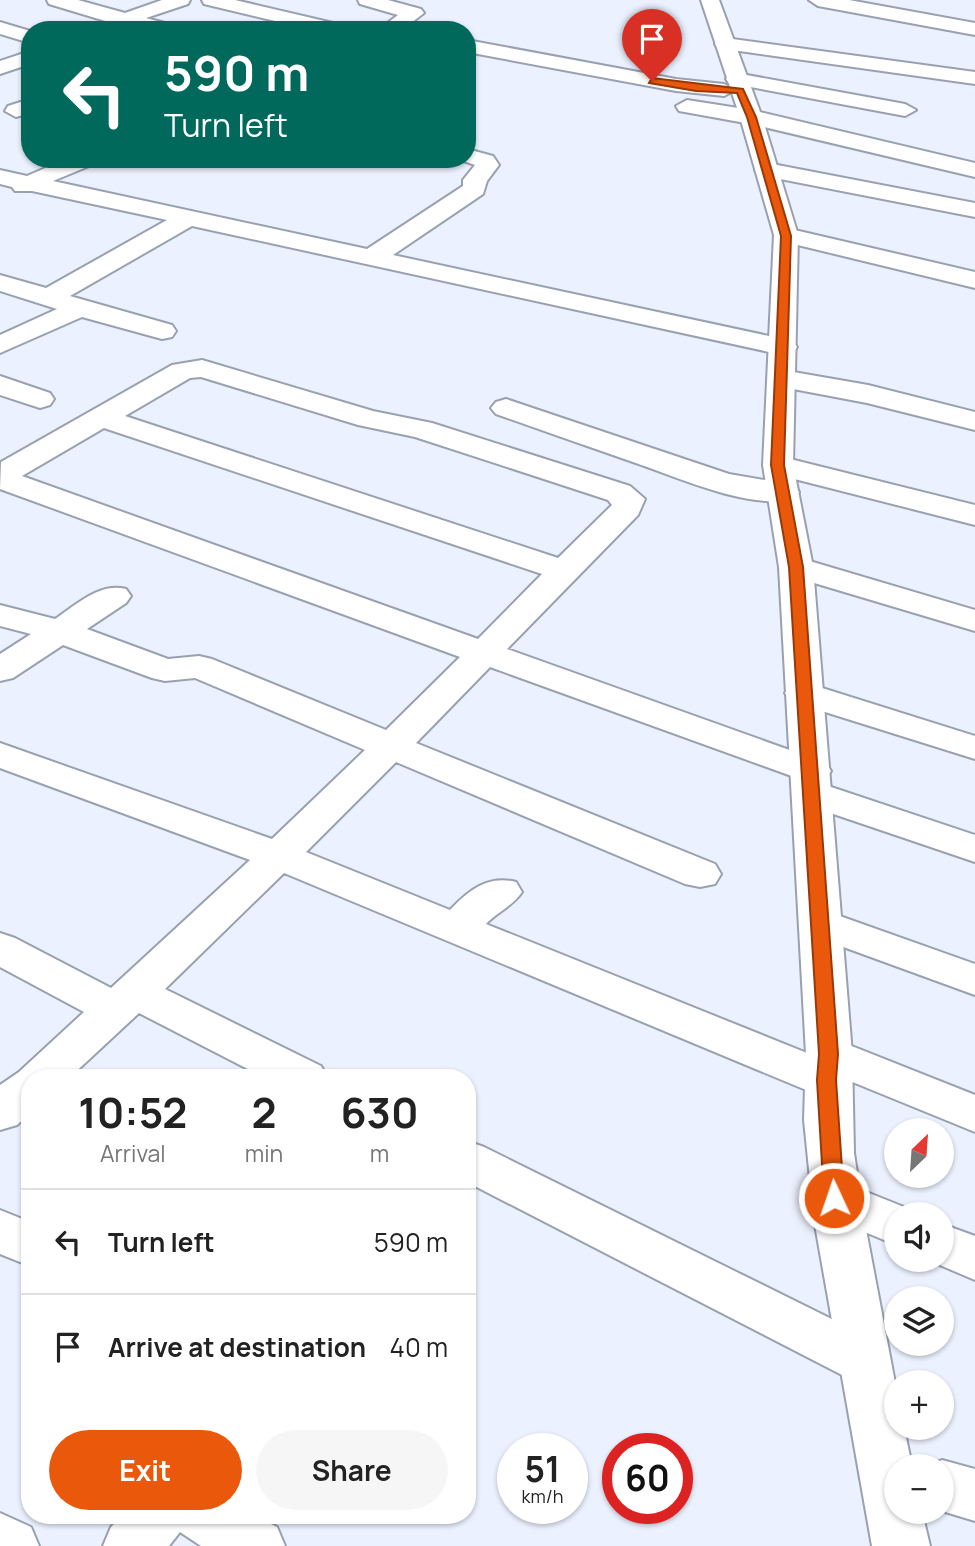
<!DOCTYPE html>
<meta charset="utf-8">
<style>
body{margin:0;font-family:Manrope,sans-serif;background:#f6f6f6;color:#222;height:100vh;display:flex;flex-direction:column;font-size:26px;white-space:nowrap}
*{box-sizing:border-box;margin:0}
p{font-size:23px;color:#767676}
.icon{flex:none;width:38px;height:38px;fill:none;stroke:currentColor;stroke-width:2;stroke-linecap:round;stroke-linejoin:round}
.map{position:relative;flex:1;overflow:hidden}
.drawer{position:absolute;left:21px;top:1069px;width:455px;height:455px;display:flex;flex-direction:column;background:#fff;border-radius:28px;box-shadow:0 2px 5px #0004}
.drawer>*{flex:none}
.top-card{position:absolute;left:21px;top:21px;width:455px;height:147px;border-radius:28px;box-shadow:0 2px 5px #0004;background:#00695c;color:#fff;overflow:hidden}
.needle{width:46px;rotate:25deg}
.fabs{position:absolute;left:884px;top:1118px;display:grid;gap:14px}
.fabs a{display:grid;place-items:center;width:70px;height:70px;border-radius:50%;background:#fff;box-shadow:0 2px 5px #0004;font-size:35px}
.speed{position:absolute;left:497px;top:1433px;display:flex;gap:14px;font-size:35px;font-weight:700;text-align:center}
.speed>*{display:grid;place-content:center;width:91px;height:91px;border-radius:50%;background:#fff;box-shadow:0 2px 5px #0004;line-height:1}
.speed small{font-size:18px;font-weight:400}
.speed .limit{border:10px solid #d22;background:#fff;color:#111}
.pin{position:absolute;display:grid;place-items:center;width:60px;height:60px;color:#fff;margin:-72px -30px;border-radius:50% 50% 50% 0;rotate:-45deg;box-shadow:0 0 7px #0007}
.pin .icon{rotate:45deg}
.me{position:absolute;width:77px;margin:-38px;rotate:357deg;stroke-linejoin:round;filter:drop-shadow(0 0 5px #0008)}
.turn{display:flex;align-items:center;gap:24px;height:147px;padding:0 28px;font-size:32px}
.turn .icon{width:91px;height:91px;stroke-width:2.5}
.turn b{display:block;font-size:49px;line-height:60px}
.eta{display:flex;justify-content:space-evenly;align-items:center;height:119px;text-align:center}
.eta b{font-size:42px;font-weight:700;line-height:49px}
.cta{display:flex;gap:14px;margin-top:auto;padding:14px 28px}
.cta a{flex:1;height:80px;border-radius:42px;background:#ea580c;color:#fff;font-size:28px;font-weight:700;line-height:80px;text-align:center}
.cta a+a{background:#f6f6f6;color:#222}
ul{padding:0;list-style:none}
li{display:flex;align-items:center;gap:21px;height:105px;padding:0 28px;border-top:2px solid #e0e0e0}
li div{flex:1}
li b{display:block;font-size:26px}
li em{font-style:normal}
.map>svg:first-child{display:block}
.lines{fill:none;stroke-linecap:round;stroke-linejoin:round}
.minor-casing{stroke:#99a0b0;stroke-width:4}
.major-casing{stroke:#99a0b0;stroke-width:4}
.minor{fill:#fff;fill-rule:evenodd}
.major{fill:#fff;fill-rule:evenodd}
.route{fill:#ea580c;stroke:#983908;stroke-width:2}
</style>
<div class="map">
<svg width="975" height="1546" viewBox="0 0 975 1546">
<rect width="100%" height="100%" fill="#ebf1fe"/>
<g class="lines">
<defs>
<path id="minor" d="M 47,0 L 78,0 L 125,13 L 162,0 L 190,0 L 188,4 L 146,18 L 176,26 L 179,30 L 122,26 L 49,4 Z
M 202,0 L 235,0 L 346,26 L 349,30 L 313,30 L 204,4 Z
M 358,0 L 388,0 L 421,9 L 424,13 L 402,30 L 378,30 L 398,15 L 360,4 Z
M 809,0 L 849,0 L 975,23 L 975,35 L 818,6 Z
M 0,22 L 30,31 L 30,43 L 0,34 Z
M 725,38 L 975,72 L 975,84 L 718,48 L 715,44 L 718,40 Z
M 467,40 L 676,79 L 724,84 L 735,90 L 724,96 L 676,91 L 467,52 Z
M 30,51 L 30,64 L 0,74 L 0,61 Z
M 736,73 L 905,104 L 916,110 L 905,116 L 729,83 L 726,79 L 729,75 Z
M 30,99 L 30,113 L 16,117 L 5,111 L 8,106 Z
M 687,100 L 751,110 L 975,163 L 975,177 L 751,124 L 679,111 L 676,106 Z
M 467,149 L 493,156 L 499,165 L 487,181 L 483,194 L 393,255 L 783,339 L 793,341 L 797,347 L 793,353 L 783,355 L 192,226 L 70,296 L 172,325 L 176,331 L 172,337 L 162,339 L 82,317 L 0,353 L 0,335 L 57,309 L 0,291 L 0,275 L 46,288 L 167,220 L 32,191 L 15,191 L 12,187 L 0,184 L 0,170 L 27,176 L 66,159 L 97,159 L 94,164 L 53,181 L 367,249 L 463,186 L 463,180 L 475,165 L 458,159 L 467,159 Z
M 767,163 L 975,203 L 975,217 L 759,175 L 755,170 L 759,165 Z
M 786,228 L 975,272 L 975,288 L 777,240 L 774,235 L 777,230 Z
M 202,360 L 373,411 L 432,423 L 630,486 L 645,499 L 638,515 L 507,649 L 826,763 L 831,771 L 826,779 L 816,782 L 975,835 L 975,862 L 798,802 L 792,793 L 798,784 L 808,782 L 490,667 L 416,743 L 715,864 L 721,874 L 715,884 L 700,887 L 685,884 L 396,762 L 306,852 L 450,910 C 469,890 488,875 516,882 L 522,892 C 513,906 497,912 486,924 L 807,1053 L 813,1042 L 829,1037 L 975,1095 L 975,1132 L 850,1081 L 843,1092 L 827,1097 L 811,1092 L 284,873 L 165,989 L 321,1066 L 328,1078 L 265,1078 L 139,1013 L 69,1078 L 30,1078 L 30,1113 L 17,1125 L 0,1130 L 0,1085 L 19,1072 L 84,1012 L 0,967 L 0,933 L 15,938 L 111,988 L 250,860 L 0,768 L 0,743 L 272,839 L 365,750 L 195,678 L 165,681 L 152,678 L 63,645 L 13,678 L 0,681 L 0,654 L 31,634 L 0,626 L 0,605 L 55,619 C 76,605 100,582 126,589 L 131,596 L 126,603 L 87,629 L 168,659 L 199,656 L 212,659 L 386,730 L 460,657 L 0,489 L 1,462 L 172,365 ZM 201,377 L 358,425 L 415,437 L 608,500 L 612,505 L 558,558 L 125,416 L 190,378 ZM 104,428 L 542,574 L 478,639 L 22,476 Z
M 782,370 L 868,385 L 975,412 L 975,430 L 867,403 L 772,385 L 768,379 L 772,373 Z
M 0,376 L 50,393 L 54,399 L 50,405 L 40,408 L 0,395 Z
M 506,399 L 729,474 L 794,485 L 799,492 L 794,499 C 748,510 678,477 633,462 C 587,446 542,430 496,414 L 491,408 L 496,402 Z
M 778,456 L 975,505 L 975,525 L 767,472 L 763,465 L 767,458 Z
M 796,557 L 975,610 L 975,631 L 784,574 L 779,567 L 784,560 Z
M 803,682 L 975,736 L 975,759 L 790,701 L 785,693 L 790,685 Z
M 820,909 L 975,964 L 975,995 L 805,933 L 799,923 L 805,913 Z
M 467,1141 L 484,1147 L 882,1344 L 890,1360 L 882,1376 L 863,1383 L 844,1376 L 467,1182 Z
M 834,1179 L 914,1211 L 916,1214 L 896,1214 L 896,1245 L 817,1212 L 809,1198 L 817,1184 Z
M 0,1210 L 30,1222 L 30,1266 L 0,1254 Z
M 942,1224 L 975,1236 L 975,1280 L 928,1260 L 942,1260 Z
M 942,1460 L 975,1469 L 975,1521 L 942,1511 L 942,1466 L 926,1466 Z
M 0,1513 L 31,1527 L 39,1546 L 0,1546 Z
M 122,1516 L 255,1516 L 277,1527 L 285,1546 L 201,1546 L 180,1532 L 169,1546 L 103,1546 L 111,1527 Z"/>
<path id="major" d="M 701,0 L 719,0 L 762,117 L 798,235 L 793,465 L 813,567 L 852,1054 L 854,1153 L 864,1219 L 896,1388 L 896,1428 L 904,1428 L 912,1466 L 896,1466 L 896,1512 L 922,1512 L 930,1546 L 872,1546 L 814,1219 L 804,1120 L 806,1054 L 779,567 L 763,465 L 774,235 L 740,117 Z"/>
</defs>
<use href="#minor" class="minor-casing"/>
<use href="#major" class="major-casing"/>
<use href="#minor" class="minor"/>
<use href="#major" class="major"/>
</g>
<path class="route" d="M 652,78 L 743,89 L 756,117 L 791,236 L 784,465 L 803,567 L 838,1054 L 836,1080 L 844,1198 L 841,1204 L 827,1204 L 824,1198 L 817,1080 L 819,1054 L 789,567 L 771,465 L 781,236 L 747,117 L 737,93 L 696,91 L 649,83 Z"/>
</svg>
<div class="fabs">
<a><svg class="needle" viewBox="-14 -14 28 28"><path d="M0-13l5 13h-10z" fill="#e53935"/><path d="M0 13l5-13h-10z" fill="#767676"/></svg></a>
<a><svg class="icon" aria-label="sound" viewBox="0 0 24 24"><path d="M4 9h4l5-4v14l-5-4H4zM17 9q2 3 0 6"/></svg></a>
<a><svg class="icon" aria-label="layers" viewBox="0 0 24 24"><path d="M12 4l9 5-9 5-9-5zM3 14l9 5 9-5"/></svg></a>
<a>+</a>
<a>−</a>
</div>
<div class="speed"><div>51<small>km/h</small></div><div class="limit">60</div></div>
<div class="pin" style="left:652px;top:81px;background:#d93025"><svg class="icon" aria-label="arrive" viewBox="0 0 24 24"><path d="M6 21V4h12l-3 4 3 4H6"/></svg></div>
<svg class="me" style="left:834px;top:1198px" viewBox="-20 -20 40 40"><circle r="17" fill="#ea580c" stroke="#fff" stroke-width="3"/><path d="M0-11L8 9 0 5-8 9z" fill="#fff"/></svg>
<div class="top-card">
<div class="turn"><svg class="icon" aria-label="left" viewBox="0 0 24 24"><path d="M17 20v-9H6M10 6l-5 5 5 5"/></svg><div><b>590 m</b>Turn left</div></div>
</div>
<section class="drawer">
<div class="eta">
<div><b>10:52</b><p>Arrival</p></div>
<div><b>2</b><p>min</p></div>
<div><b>630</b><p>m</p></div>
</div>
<ul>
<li><svg class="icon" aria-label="left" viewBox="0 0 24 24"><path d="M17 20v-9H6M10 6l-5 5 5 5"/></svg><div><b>Turn left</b></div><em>590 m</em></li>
<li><svg class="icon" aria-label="arrive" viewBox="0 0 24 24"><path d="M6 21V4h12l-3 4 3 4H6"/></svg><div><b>Arrive at destination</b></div><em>40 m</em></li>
</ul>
<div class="cta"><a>Exit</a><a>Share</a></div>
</section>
</div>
